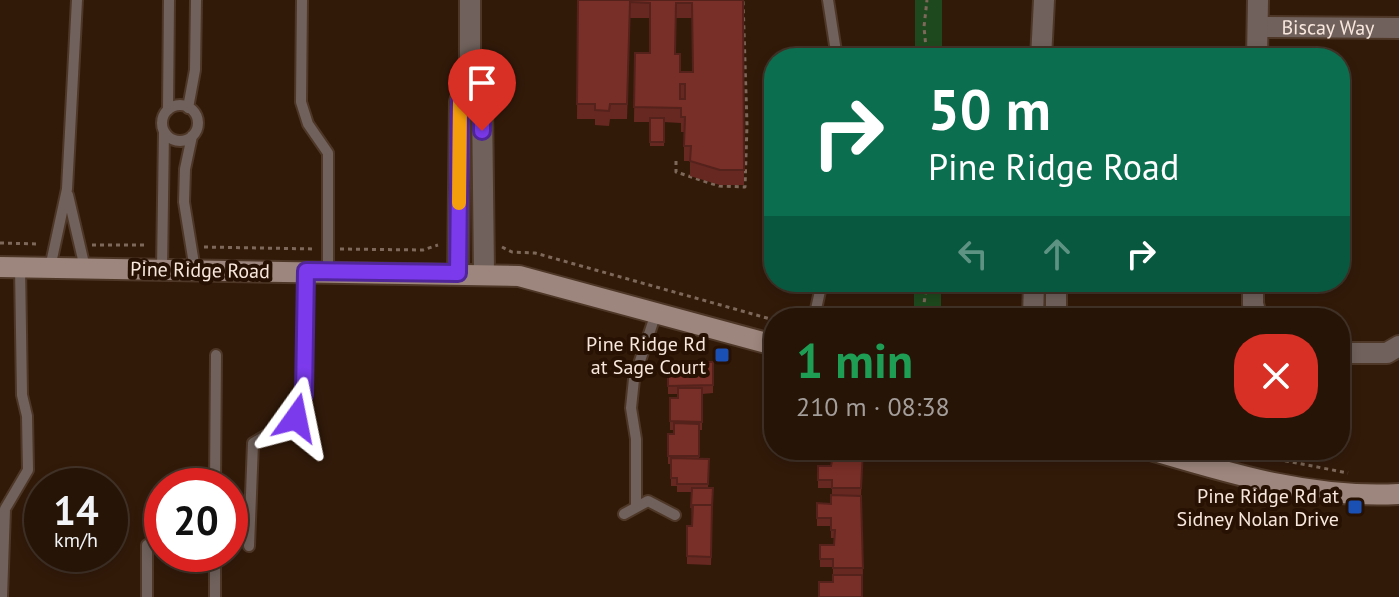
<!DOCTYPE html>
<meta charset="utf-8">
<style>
body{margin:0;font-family:"PT Sans",sans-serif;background:#322115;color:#f1f3f6;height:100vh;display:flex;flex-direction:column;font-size:30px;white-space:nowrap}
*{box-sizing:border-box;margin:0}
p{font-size:26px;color:#a49e9b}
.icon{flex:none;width:44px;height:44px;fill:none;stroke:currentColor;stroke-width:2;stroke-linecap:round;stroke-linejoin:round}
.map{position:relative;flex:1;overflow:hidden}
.details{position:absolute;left:764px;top:308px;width:586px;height:152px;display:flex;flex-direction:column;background:#261407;border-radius:32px;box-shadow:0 4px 12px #0003,0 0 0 2px #423328}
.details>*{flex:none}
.hud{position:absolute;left:764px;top:48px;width:586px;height:244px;border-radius:32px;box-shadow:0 4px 12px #0003,0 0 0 2px #423328;background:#0b6e4f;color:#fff;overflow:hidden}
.speed{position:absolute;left:24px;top:468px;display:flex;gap:16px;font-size:40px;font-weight:700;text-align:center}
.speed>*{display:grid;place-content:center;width:104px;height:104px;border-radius:50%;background:#261407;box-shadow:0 4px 12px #0003,0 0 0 2px #423328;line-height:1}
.speed small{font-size:20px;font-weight:400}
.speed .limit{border:12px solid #d22;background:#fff;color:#111}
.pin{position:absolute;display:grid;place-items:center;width:68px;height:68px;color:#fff;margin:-82px -34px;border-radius:50% 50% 50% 0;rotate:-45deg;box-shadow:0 0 8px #0007}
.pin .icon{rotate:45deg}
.me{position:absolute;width:88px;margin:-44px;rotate:12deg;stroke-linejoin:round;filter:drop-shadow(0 0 6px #0008)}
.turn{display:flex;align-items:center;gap:28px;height:168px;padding:0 32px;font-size:36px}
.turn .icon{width:104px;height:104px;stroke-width:2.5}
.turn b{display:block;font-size:56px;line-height:68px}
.lanes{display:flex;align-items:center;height:76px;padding:0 32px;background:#0003;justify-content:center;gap:40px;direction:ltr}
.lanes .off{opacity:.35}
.round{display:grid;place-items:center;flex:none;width:84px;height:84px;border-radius:32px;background:#322115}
.overview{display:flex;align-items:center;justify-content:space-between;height:136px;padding:0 32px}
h1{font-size:48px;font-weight:800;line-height:60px;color:#1e9e55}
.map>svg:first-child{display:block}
.green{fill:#1e491e}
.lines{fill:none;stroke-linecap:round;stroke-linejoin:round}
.lane-casing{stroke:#4e3727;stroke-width:14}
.street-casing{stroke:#4e3727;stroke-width:24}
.secondary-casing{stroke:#4e3727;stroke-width:24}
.path{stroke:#7d6859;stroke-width:3;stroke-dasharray:4 4;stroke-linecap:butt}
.lane{stroke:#70615c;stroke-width:10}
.street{stroke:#70615c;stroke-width:20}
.secondary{stroke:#9d867d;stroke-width:20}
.wall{fill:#672822;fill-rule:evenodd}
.building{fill:#782f27;stroke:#54211b;stroke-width:2;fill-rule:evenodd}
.route-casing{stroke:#51269a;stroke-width:20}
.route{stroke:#7c3aed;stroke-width:14}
.slow{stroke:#f59e0b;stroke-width:14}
.transit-dot{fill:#1a4fb4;stroke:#271102;stroke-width:3}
.labels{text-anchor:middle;stroke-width:8;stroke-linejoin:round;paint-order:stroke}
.street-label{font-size:20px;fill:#f8e7dd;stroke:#271102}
.poi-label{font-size:20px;fill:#f8e7dd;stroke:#271102;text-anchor:end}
</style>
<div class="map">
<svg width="1399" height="597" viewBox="0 0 1399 597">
<rect width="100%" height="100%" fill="#321a09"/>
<path class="green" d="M 915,0 L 942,0 L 942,58 L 915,58 Z
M 914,282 L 941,282 L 941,318 L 914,318 Z"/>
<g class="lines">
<defs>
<path id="lane" d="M 302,0 L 301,102 L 308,124 L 328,153 L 328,271
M 828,0 L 837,58
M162 123a18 18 0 1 1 36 0a18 18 0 1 1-36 0Z
M 188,108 L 195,70 L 196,0
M 168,110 L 169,0
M 192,136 L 185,169 L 184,202 L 195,270
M 68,195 L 85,268
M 50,268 L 67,189 L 77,0
M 162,269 L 164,131
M 814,318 L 822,282
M 215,486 L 216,355
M 636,507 L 636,439 L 631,408 L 634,379 L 656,313
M 624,514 L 648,501 L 675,515
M 249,546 L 253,443 L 296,418 L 304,394 L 306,271
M 2,597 L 5,509 L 28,470 L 27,416 L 22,395 L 20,267
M 147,597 L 147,545
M 215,597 L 215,554"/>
<g id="street">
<path id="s1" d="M 1258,27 L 1399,28"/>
<path d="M 1041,58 L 1044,0"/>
<path d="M 1257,58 L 1258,0"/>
<path d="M 470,71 L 482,102 L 484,273"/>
<path d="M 458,273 L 460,102 L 470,71 L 470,0"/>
<path d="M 1056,282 L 1056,318"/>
<path d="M 1253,282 L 1253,304 L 1257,318"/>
<path d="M 1033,318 L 1034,282"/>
<path d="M 1340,353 L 1387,353 L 1399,346"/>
</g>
<path id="secondary" d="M 0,267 L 519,276 L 774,345
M 1151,450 C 1232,474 1313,499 1399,494"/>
</defs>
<use href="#lane" class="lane-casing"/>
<use href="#street" class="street-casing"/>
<use href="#secondary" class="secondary-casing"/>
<path class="path" d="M 927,58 L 924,27 L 927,0
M 676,161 L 676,172 L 719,186 L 745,187 L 747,125 L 743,0
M 0,243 L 40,244
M 92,245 L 148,245
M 204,247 L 316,249
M 502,247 L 512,252 L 535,253 L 774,320
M 340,249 L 423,250 L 438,245
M 922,318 L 927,282
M 1230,450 L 1348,473"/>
<use href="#lane" class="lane"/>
<use href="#street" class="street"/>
<use href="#secondary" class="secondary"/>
</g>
<path class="wall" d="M 578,0 L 743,0 L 744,185 L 720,185 L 690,176 L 690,161 L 684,161 L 684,132 L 681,132 L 681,123 L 664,122 L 664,146 L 650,146 L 650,122 L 634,122 L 635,53 L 650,53 L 650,18 L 630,18 L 627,119 L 610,119 L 609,126 L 595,125 L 595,119 L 577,119 ZM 676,18 L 692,18 L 693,72 L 680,72 L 675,54 Z
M 713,362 L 713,393 L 702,394 L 702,430 L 699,430 L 699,459 L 709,459 L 708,488 L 713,488 L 711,565 L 687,564 L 687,526 L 692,526 L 691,492 L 677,492 L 677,486 L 671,486 L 671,464 L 668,464 L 668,434 L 674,434 L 674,430 L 670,430 L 670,398 L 678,398 L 678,394 L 668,394 L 668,369 L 675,369 Z
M 863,450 L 861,496 L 863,576 L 833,582 L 833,567 L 820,567 L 820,545 L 834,545 L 834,538 L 831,538 L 831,526 L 817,526 L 817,503 L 831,504 L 832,495 L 832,488 L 818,488 L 818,466 L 831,466 Z"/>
<path class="building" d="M 578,0 L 743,0 L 744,170 L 720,170 L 690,161 L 691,146 L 684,146 L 685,117 L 681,117 L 681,108 L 634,107 L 635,53 L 650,53 L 650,3 L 630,2 L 627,104 L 610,104 L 609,111 L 595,110 L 595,104 L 577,104 ZM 676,3 L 692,3 L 693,72 L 680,72 L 680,54 L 675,54 ZM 680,84 L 685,84 L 685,99 L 680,99 Z
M 650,118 L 664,118 L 664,142 L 650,142 Z
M 675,362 L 713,362 L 713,385 L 668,386 L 668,369 L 675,369 Z
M 678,388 L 702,388 L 702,422 L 670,421 L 670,398 L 678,398 Z
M 674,423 L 699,424 L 699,456 L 668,456 L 668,434 L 674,434 Z
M 834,450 L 863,450 L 861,488 L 832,488 L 832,480 L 818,480 L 818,466 L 831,466 Z
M 671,458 L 709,459 L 708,484 L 677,484 L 677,478 L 671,478 Z
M 692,488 L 713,488 L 712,507 L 712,505 L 693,505 L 693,507 L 691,507 Z
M 831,495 L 861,496 L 863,568 L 833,568 L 833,559 L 820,559 L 820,545 L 834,545 L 835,530 L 831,530 L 831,518 L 817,518 L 817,503 L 831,504 Z
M 693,505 L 712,505 L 711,557 L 687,556 L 687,526 L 692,526 Z
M 833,575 L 862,575 L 862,597 L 819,597 L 819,582 L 833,582 Z"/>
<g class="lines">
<defs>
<path id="route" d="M 296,418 L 304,394 L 306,271 L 458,273 L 460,102 L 470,71 L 482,102 L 482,131"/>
</defs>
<use href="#route" class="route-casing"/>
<use href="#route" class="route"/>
<path class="slow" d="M 459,203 L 460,102 L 463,91"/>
</g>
<g class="transit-dot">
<rect x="714" y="347" width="16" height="16" rx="4"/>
<rect x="1347" y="499" width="16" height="16" rx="4"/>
</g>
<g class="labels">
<g class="street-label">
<text dy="7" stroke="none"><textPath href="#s1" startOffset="70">Biscay Way</textPath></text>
<text transform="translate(200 270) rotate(1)" y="7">Pine Ridge Road</text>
</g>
<g class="poi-label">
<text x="706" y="351">Pine Ridge Rd<tspan x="706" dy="23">at Sage Court</tspan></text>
<text x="1339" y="503">Pine Ridge Rd at<tspan x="1339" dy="23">Sidney Nolan Drive</tspan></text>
</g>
</g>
</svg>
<div class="speed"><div>14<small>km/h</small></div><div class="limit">20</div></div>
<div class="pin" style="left:482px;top:131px;background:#d93025"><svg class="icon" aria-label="arrive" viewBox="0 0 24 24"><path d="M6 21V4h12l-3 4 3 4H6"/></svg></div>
<svg class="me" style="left:296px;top:418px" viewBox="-20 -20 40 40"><path d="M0-17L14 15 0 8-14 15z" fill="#7c3aed" stroke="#fff" stroke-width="4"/></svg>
<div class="hud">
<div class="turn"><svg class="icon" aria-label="right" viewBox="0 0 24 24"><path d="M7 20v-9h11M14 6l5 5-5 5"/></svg><div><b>50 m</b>Pine Ridge Road</div></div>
<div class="lanes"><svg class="icon off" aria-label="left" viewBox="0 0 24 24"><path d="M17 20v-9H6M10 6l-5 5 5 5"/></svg><svg class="icon off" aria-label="ahead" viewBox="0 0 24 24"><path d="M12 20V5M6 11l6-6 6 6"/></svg><svg class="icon" aria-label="right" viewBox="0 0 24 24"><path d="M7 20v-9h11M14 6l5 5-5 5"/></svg></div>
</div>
<section class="details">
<div class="overview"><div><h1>1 min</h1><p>210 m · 08:38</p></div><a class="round" style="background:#d93025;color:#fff"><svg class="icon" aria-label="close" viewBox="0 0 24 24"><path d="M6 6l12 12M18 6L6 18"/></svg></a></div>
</section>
</div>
